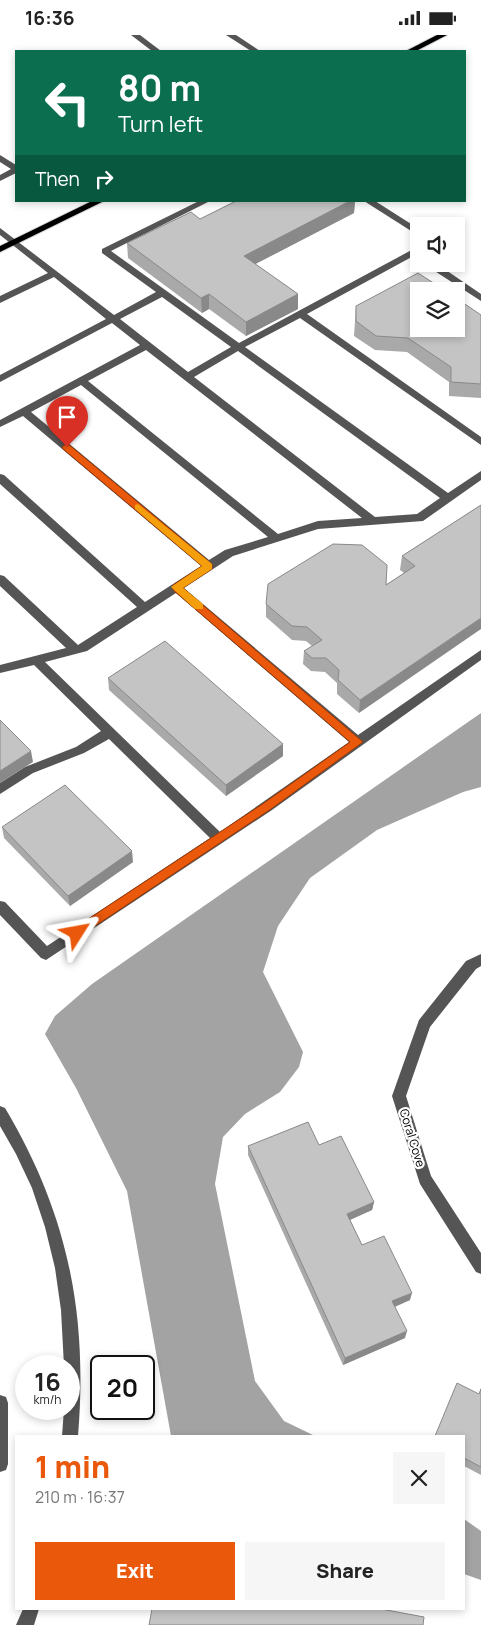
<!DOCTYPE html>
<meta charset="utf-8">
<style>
body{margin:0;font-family:Manrope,sans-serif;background:#f6f6f6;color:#222;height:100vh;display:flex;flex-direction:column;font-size:19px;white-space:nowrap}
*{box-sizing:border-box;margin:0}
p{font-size:16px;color:#767676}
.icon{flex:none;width:28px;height:28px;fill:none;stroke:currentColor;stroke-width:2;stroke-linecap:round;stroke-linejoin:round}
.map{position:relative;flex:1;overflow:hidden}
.drawer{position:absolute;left:15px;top:1400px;width:450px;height:175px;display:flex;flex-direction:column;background:#fff;border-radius:0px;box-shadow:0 2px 8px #0003}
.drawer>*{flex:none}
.hud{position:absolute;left:15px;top:15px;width:451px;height:152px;border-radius:0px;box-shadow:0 2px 8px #0003;background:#0b6e4f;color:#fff;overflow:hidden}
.controls{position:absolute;left:410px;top:182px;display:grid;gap:10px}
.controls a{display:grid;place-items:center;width:55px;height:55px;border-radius:0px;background:#fff;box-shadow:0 2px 8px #0003;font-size:25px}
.speed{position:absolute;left:15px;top:1320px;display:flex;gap:10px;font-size:25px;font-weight:700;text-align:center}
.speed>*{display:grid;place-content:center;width:65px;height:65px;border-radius:50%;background:#fff;box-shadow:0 2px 8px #0003;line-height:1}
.speed small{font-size:12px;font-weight:400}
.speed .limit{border:2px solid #111;border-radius:8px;background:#fff;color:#111}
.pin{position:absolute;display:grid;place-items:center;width:42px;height:42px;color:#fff;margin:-51px -21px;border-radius:50% 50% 50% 0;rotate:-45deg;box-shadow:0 0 5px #0007}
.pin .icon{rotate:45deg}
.me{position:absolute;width:55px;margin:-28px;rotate:56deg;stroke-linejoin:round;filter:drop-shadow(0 0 4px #0008)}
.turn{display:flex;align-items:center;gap:18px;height:105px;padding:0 20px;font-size:22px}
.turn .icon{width:65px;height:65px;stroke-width:2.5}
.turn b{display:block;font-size:35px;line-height:42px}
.then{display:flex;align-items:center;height:48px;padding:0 20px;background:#0003;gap:10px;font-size:19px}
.round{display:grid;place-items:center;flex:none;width:52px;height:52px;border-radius:0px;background:#f6f6f6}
.overview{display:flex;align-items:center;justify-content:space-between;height:85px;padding:0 20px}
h1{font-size:30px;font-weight:800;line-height:38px;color:#ea580c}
.cta{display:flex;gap:10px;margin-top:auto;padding:10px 20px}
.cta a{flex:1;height:58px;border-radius:0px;background:#ea580c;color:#fff;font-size:20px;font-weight:800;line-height:58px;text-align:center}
.cta a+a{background:#f6f6f6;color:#222}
.status{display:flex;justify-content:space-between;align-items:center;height:35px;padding:0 25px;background:#fff;direction:ltr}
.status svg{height:14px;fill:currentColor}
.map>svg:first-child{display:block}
.water{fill:#a3a3a3}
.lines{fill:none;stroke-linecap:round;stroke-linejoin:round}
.major-casing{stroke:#dbdbdb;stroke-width:2}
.minor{fill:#555;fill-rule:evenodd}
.major{fill:#000;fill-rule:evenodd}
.wall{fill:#a9a9a9}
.shaded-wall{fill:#898989}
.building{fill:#c4c4c4;stroke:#898989}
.route{fill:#ea580c;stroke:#983908}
.slow{fill:#f59e0b}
.labels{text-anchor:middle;stroke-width:4.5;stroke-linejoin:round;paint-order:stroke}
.street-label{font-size:12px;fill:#000;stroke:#fff}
</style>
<div class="status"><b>16:36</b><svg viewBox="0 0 49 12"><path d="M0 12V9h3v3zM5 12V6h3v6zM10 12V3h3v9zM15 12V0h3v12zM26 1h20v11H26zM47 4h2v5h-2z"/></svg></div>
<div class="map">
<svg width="481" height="1590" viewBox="0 0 481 1590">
<rect width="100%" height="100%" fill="#fff"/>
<path class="water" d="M 481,678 L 481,752 L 463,757 L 377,795 L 310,843 L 278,891 L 263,937 L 303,1017 L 299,1032 L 280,1057 L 245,1079 L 223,1102 L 215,1149 L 255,1346 L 284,1386 L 315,1401 L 171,1401 L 127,1156 L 76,1053 L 45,999 L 55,981 L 92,949 Z
M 464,1484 L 481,1496 L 481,1545 L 464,1539 Z"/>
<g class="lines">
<defs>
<path id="major" d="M 437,0 L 447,0 L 416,16 L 406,16 Z
M 92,166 L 104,166 L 0,217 L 0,211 Z"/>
</defs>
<use href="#major" class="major-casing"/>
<path class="minor" d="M 131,0 L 140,0 L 161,16 L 152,16 Z
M 226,0 L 236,0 L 260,16 L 251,16 Z
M 0,120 L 16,130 L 16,138 L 0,146 L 0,140 L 11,134 L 0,127 Z
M 199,166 L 210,166 L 111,216 L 239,308 L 419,211 L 419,218 L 307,279 L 481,402 L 481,410 L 300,283 L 245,312 L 448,458 L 481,436 L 481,445 L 423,486 L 318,494 L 233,521 L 184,553 L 358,700 L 481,615 L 481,625 L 272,775 L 46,925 L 41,923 L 0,880 L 0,866 L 5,867 L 47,911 L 210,803 L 109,704 L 84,718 L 33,738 L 0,759 L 0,748 L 25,732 L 76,712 L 101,696 L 34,630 L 0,638 L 0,630 L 66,613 L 0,551 L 0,540 L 4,541 L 78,610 L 137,572 L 0,449 L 0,439 L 4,440 L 145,567 L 201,531 L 23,381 L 0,392 L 0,385 L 140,310 L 112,288 L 0,347 L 0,340 L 106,284 L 54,242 L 0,268 L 0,261 L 48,238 L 0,200 L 0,193 L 114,280 L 156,257 L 102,218 L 102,214 ZM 162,262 L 231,312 L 188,337 L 120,284 ZM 146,315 L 362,483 L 318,486 L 278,499 L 88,346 ZM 238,316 L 440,463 L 417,479 L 375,482 L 194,342 ZM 81,350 L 268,502 L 225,515 L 209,525 L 31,377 ZM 176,558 L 349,707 L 220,797 L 45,627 L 87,616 Z
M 364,166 L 375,166 L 419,194 L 419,201 Z
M 429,229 L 437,229 L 481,259 L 481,266 L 430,233 Z
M 481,919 L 481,931 L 476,934 L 430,992 L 406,1061 L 431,1141 L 481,1218 L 481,1239 L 476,1237 L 420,1149 L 392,1061 L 419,985 L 466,926 Z
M 0,1071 L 5,1073 C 68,1179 88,1279 78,1401 L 62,1401 L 64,1374 L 69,1374 L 69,1331 L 64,1331 L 61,1275 L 55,1233 L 45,1192 L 32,1153 L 16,1119 L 0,1091 Z
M 0,1360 L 6,1362 L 8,1368 L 8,1429 L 6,1435 L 0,1437 Z
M 23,1574 L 39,1574 L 34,1590 L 16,1590 Z"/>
<use href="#major" class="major"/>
</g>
<path class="wall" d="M 236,166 L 355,166 L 354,178 L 255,229 L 298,259 L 298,274 L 246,301 L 209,274 L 202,278 L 128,223 L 127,208 L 200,184 Z
M 356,271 L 481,280 L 481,363 L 449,361 L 449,347 L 407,317 L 375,315 L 354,301 Z
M 481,470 L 359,678 L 337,659 L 337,648 L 325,637 L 311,636 L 303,629 L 304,616 L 312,611 L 306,606 L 292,605 L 266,582 L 266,569 L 386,550 L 404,538 L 400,535 L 402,521 Z
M 108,643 L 283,709 L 283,721 L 226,761 L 109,655 Z
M 2,792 L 133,827 L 70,871 L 4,803 Z
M 319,1110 L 374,1167 L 372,1175 L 350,1185 L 362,1210 L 410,1265 L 394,1272 L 405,1303 L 343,1330 L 248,1120 L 248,1111 Z
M 481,1353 L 481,1440 L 464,1431 L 464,1401 Z"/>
<path class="shaded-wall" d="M 350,166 L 355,166 L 354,178 L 244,235 L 244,221 Z
M 209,259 L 209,274 L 202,278 L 201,263 Z
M 298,259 L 298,274 L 246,301 L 246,287 Z
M 481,583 L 481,594 L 359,678 L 360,665 Z
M 283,709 L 283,721 L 226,761 L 226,750 Z
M 31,716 L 33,727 L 0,748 L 0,736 Z
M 132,816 L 133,827 L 70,871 L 68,861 Z
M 374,1167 L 372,1175 L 345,1187 L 347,1179 Z
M 412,1258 L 410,1265 L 390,1274 L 392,1266 Z
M 407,1296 L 405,1303 L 343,1330 L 345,1323 Z"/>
<path class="building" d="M 236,166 L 350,166 L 244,221 L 298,259 L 246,287 L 209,259 L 201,263 L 127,208 L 191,177 L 200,184 Z
M 418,238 L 446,256 L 419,256 L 419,294 L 456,294 L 456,263 L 481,280 L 481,349 L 451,347 L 451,332 L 408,303 L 376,301 L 356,286 L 356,271 Z
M 481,470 L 481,583 L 360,665 L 338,645 L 339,635 L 326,623 L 312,623 L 304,616 L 322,605 L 307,592 L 292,591 L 266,569 L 268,549 L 333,509 L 362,510 L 387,530 L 386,550 L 415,531 L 402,521 Z
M 165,606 L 283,709 L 226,750 L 108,643 Z
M 0,685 L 31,716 L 0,736 Z
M 65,750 L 132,816 L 68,861 L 2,792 Z
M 308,1087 L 319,1110 L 341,1101 L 374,1167 L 347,1179 L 362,1210 L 384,1201 L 412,1258 L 392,1266 L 407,1296 L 345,1323 L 248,1111 Z
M 457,1348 L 479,1359 L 481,1354 L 481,1432 L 464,1423 L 464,1401 L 435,1401 Z
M 152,1574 L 381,1574 L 424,1582 L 423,1590 L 149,1590 Z"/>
<path class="route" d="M 67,408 L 212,529 L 212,534 L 183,553 L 363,707 L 271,774 L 77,903 L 73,901 L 71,898 L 73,894 L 264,768 L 350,707 L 173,555 L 173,550 L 202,531 L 63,414 L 62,412 Z"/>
<path class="slow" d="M 138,469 L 212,529 L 212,534 L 183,553 L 203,569 L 203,574 L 195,574 L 171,552 L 202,531 L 135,474 L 135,470 Z"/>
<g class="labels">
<g class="street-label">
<text transform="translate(412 1103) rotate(73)" y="4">Coral Cove</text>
</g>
</g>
</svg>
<div class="controls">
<a><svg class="icon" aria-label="sound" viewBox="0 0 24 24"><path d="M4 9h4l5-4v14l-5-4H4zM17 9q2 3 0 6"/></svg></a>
<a><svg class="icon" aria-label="layers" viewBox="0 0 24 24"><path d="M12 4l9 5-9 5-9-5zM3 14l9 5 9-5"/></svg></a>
</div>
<div class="speed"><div>16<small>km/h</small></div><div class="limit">20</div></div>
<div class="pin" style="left:67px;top:412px;background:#d93025"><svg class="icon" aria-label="arrive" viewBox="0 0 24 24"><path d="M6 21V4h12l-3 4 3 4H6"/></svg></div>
<svg class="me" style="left:77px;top:898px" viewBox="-20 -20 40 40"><path d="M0-17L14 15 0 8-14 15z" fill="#ea580c" stroke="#fff" stroke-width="4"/></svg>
<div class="hud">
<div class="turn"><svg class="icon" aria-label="left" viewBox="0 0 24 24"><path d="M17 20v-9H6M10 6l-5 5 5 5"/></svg><div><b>80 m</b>Turn left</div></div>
<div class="then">Then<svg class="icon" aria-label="right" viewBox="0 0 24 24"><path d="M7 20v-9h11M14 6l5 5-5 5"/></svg></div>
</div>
<section class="drawer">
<div class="overview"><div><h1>1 min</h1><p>210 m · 16:37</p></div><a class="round"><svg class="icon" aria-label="close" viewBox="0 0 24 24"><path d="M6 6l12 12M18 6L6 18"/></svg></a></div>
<div class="cta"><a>Exit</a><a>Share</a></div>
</section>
</div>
